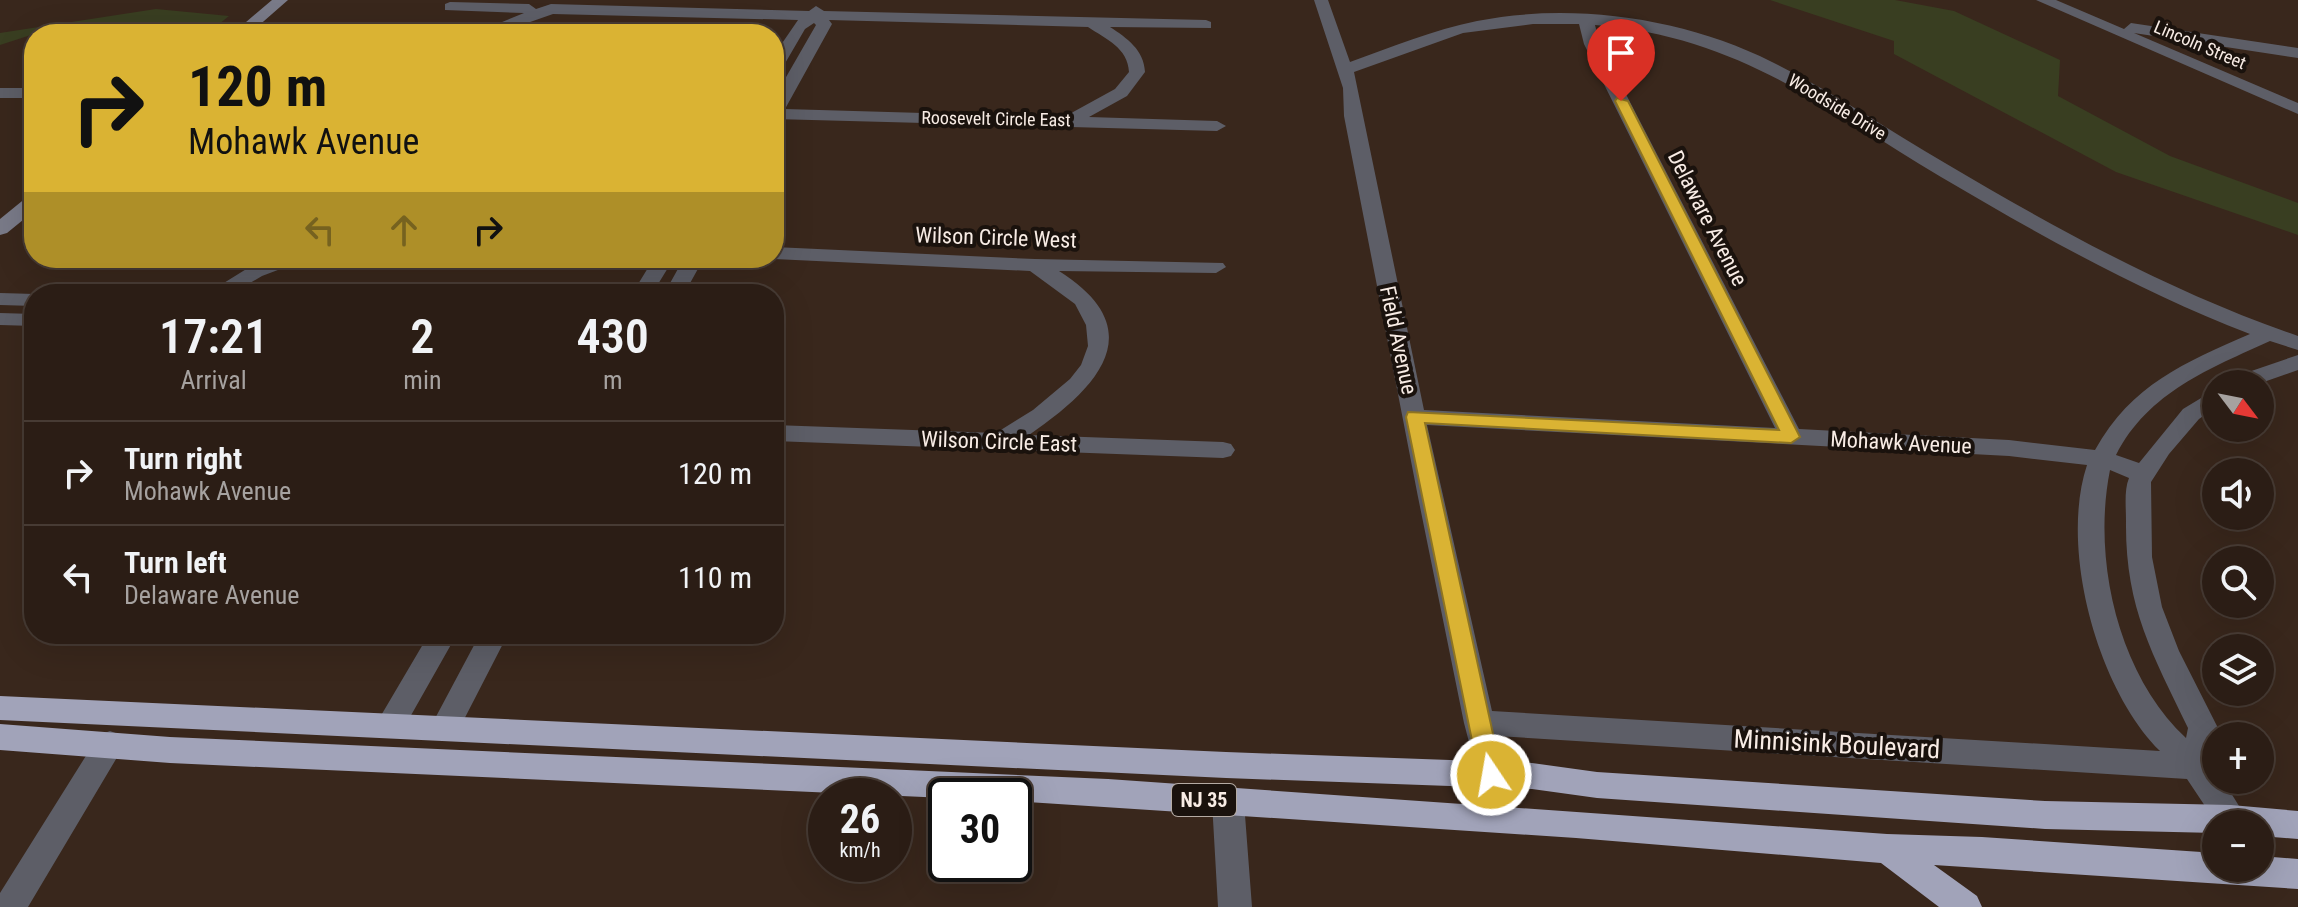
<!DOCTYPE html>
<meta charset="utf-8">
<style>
body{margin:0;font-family:"Roboto Condensed",sans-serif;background:#372a22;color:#f1f3f6;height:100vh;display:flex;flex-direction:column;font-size:30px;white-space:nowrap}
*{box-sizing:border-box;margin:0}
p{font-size:26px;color:#a6a2a0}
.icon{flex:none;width:44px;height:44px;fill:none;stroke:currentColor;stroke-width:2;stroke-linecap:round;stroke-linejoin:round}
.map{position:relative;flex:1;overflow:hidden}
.side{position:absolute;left:24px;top:284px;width:760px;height:360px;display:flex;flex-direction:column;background:#2b1d15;border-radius:32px;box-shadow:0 8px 32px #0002,0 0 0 2px #473b34}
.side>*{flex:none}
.top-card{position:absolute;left:24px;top:24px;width:760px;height:244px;border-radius:32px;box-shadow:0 8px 32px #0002,0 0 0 2px #473b34;background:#dab333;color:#111;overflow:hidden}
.needle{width:52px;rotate:122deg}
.fabs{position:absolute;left:2202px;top:370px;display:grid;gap:16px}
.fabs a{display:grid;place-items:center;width:72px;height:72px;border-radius:50%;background:#2b1d15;box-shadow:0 8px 32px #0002,0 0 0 2px #473b34;font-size:40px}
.speed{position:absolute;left:808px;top:778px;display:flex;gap:16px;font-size:40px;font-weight:700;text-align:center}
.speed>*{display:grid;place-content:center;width:104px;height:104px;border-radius:50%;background:#2b1d15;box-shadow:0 8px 32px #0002,0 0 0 2px #473b34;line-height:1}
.speed small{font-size:20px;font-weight:400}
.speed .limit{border:4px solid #111;border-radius:12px;background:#fff;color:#111}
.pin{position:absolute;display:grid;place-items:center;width:68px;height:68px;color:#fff;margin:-82px -34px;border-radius:50% 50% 50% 0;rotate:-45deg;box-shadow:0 0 8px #0007}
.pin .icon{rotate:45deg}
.me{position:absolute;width:88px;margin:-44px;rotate:348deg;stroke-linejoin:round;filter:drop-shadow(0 0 6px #0008)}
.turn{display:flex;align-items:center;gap:28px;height:168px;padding:0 32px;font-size:36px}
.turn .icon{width:104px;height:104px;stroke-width:2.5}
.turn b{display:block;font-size:56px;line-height:68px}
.lanes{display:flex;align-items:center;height:76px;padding:0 32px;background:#0003;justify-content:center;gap:40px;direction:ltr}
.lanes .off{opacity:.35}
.eta{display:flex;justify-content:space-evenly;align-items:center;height:136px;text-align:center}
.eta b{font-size:48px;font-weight:600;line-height:56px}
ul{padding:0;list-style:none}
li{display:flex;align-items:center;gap:24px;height:104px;padding:0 32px;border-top:2px solid #473b34}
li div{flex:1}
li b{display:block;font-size:30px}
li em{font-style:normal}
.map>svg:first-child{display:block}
.green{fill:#393e21}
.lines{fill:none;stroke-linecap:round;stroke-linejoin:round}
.street{fill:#5d5e67;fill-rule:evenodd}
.secondary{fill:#797a88;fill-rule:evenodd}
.highway{fill:#a1a3b9;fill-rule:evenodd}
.route{fill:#dab333;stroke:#8e7421;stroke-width:2}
.labels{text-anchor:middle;stroke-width:8;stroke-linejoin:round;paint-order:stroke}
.far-street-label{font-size:18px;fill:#f8ece5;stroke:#1a120d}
.shield{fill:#1a120d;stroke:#b5aba4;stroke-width:2}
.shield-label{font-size:20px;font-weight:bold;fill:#f8ece5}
.street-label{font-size:22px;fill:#f8ece5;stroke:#1a120d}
.near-street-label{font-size:26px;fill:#f8ece5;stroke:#1a120d}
</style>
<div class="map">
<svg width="2298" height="907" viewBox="0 0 2298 907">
<rect width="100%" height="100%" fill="#39271c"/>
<path class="green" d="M 1770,0 L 1895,0 L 1954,11 L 2060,60 L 2058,96 L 2170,156 L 2298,203 L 2298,235 L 2116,172 L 1894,54 L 1894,41 Z
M 156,9 L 229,16 L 208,33 L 118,27 L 34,34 L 0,45 L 0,33 Z"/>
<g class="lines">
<path class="street" d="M 1314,0 L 1328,0 L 1350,62 C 1392,47 1433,30 1477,21 C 1573,2 1684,18 1772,62 C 1832,91 1888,130 1945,163 C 2058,230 2173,293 2298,336 L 2298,350 L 2270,341 C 2211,368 2148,392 2116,455 L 2139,463 L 2183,409 L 2216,389 L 2216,407 L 2199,419 L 2169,454 L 2151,482 L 2152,557 L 2162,607 L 2179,651 L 2218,728 L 2211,763 L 2216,770 L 2216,780 L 2223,780 L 2247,819 L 2244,824 L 2217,824 L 2187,779 L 1497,736 L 1506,775 L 1502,784 L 1491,788 L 1480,784 L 1464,723 L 1418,497 L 1344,116 L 1343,88 ZM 1533,24 L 1579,24 L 1584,44 L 1775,428 L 1424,410 L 1354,72 L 1463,33 ZM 1595,25 C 1737,36 1824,107 1941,177 C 2041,236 2141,292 2250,334 C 2184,363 2132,384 2095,450 L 2009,440 L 1799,429 L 1600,44 ZM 1427,425 L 2009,456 L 2087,465 C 2059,549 2098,690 2160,751 L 1492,711 ZM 2110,470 L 2129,478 C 2124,490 2126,507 2126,521 C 2125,607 2152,653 2188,728 L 2186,738 C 2118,675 2092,559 2110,470 Z
M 2036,0 L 2056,0 L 2124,29 L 2131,23 L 2298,48 L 2298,58 L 2134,33 L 2298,103 L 2298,114 Z
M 450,2 L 529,4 L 536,9 L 551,4 L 809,11 L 816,6 L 824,11 L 1206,20 L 1211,22 L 1211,28 L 1110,27 C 1127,38 1144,50 1145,72 L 1127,96 L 1089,117 L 1217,121 L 1226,126 L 1217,131 L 774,119 L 774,98 L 816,25 L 814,23 L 805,29 L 780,72 L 774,74 L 774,55 L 798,20 L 553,14 L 496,34 L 473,34 L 524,13 L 445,10 L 445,4 ZM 829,20 L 1088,27 C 1106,39 1128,48 1129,72 L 1115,89 L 1064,117 L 785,109 L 832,24 Z
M 0,88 L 34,88 L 34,98 L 0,98 Z
M 774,247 L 1035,259 L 1223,263 L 1226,267 L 1216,273 L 1059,271 C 1154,331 1096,389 1029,435 L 1223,442 L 1231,444 L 1235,450 L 1231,456 L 1223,458 L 774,441 L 774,425 L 996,433 L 1033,410 L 1070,379 L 1081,365 L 1088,346 L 1086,325 L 1075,304 L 1030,271 L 774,259 L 770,258 L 774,258 Z
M 274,258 L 302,258 L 299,262 L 262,276 L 231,294 L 206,294 L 248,268 Z
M 654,258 L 674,258 L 652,294 L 632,294 Z
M 684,258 L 704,258 L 684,294 L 664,294 Z
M 0,293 L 35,294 L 34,306 L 0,305 Z
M 0,313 L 34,314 L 34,326 L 0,325 Z
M 2298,355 L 2298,370 L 2258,384 L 2225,384 L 2228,379 Z
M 429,634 L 457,634 L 401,733 L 391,736 L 381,733 L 376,724 Z
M 480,634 L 508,634 L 456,735 L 446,738 L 436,735 L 431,726 Z
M 110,731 L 121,735 L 125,744 L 28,907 L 0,907 L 0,893 L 99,735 Z
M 1228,788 L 1239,792 L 1244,802 L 1252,907 L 1218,907 L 1212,802 L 1217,792 Z"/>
<path class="secondary" d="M 272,0 L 288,0 L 249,34 L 232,34 Z
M 34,195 L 34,211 L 7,233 L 0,235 L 0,219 L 27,197 Z"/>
<path class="highway" d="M 0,696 L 1226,752 L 1532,763 L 1597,772 L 2045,801 L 2231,805 L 2298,811 L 2298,839 L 2260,836 L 2260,824 L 2216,824 L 2216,833 L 2045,829 L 1597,798 L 1532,789 L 1226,778 L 0,720 Z
M 0,724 L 170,737 L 1108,779 L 1887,834 L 1982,837 L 2216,853 L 2216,868 L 2260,868 L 2260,856 L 2298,859 L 2298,889 L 1934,865 L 1977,896 L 1982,907 L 1939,907 L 1881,863 L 1576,838 L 1014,801 L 1014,796 L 946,798 L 170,763 L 0,750 Z"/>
</g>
<path class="route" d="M 1617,98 L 1628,101 L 1800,437 L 1791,443 L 1425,423 L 1502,775 L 1499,782 L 1491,785 L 1483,782 L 1479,775 L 1406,417 L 1408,412 L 1779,430 L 1615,101 Z"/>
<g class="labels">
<g class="far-street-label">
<text transform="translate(2200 45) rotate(23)" y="6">Lincoln Street</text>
<text transform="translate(1837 107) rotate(31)" y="6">Woodside Drive</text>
<text transform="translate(996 119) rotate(1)" y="6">Roosevelt Circle East</text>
</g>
<rect class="shield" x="1172" y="784" width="64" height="32" rx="6"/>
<g class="shield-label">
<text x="1204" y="807">NJ 35</text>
</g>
<g class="street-label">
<text transform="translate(1708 218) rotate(63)" y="8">Delaware Avenue</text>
<text transform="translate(996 237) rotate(2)" y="8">Wilson Circle West</text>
<text transform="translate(1399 340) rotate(78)" y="8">Field Avenue</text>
<text transform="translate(999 441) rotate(2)" y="8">Wilson Circle East</text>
<text transform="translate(1901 442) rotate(3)" y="8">Mohawk Avenue</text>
</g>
<g class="near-street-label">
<text transform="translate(1837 744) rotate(3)" y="9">Minnisink Boulevard</text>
</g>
</g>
</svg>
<div class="fabs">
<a><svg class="needle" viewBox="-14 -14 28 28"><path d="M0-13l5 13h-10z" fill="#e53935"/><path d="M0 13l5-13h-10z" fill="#a6a2a0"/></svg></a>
<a><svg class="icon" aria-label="sound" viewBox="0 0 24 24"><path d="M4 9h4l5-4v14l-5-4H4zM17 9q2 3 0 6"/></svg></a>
<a><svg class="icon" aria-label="search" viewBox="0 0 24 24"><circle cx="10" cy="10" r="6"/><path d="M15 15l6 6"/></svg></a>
<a><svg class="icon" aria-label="layers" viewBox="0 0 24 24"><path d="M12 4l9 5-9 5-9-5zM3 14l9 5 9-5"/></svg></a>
<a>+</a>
<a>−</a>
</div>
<div class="speed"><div>26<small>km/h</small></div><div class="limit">30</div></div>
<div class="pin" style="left:1621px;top:101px;background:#d93025"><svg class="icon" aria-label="arrive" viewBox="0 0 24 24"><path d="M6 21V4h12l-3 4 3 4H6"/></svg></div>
<svg class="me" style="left:1491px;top:775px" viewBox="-20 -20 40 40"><circle r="17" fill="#dab333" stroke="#fff" stroke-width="3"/><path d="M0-11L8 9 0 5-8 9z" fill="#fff"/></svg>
<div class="top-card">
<div class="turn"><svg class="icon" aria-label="right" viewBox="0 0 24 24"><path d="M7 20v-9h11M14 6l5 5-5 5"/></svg><div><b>120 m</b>Mohawk Avenue</div></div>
<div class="lanes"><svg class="icon off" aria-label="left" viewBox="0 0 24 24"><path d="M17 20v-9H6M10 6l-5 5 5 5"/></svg><svg class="icon off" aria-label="ahead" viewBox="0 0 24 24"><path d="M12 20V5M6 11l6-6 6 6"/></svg><svg class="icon" aria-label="right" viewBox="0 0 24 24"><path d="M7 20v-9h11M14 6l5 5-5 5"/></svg></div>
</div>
<section class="side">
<div class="eta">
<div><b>17:21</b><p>Arrival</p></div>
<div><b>2</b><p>min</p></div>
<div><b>430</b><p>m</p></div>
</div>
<ul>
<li><svg class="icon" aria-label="right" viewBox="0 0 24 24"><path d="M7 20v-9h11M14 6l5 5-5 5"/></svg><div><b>Turn right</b><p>Mohawk Avenue</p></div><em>120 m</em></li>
<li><svg class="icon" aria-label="left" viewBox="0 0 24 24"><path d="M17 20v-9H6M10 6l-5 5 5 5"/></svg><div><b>Turn left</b><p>Delaware Avenue</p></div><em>110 m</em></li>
</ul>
</section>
</div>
